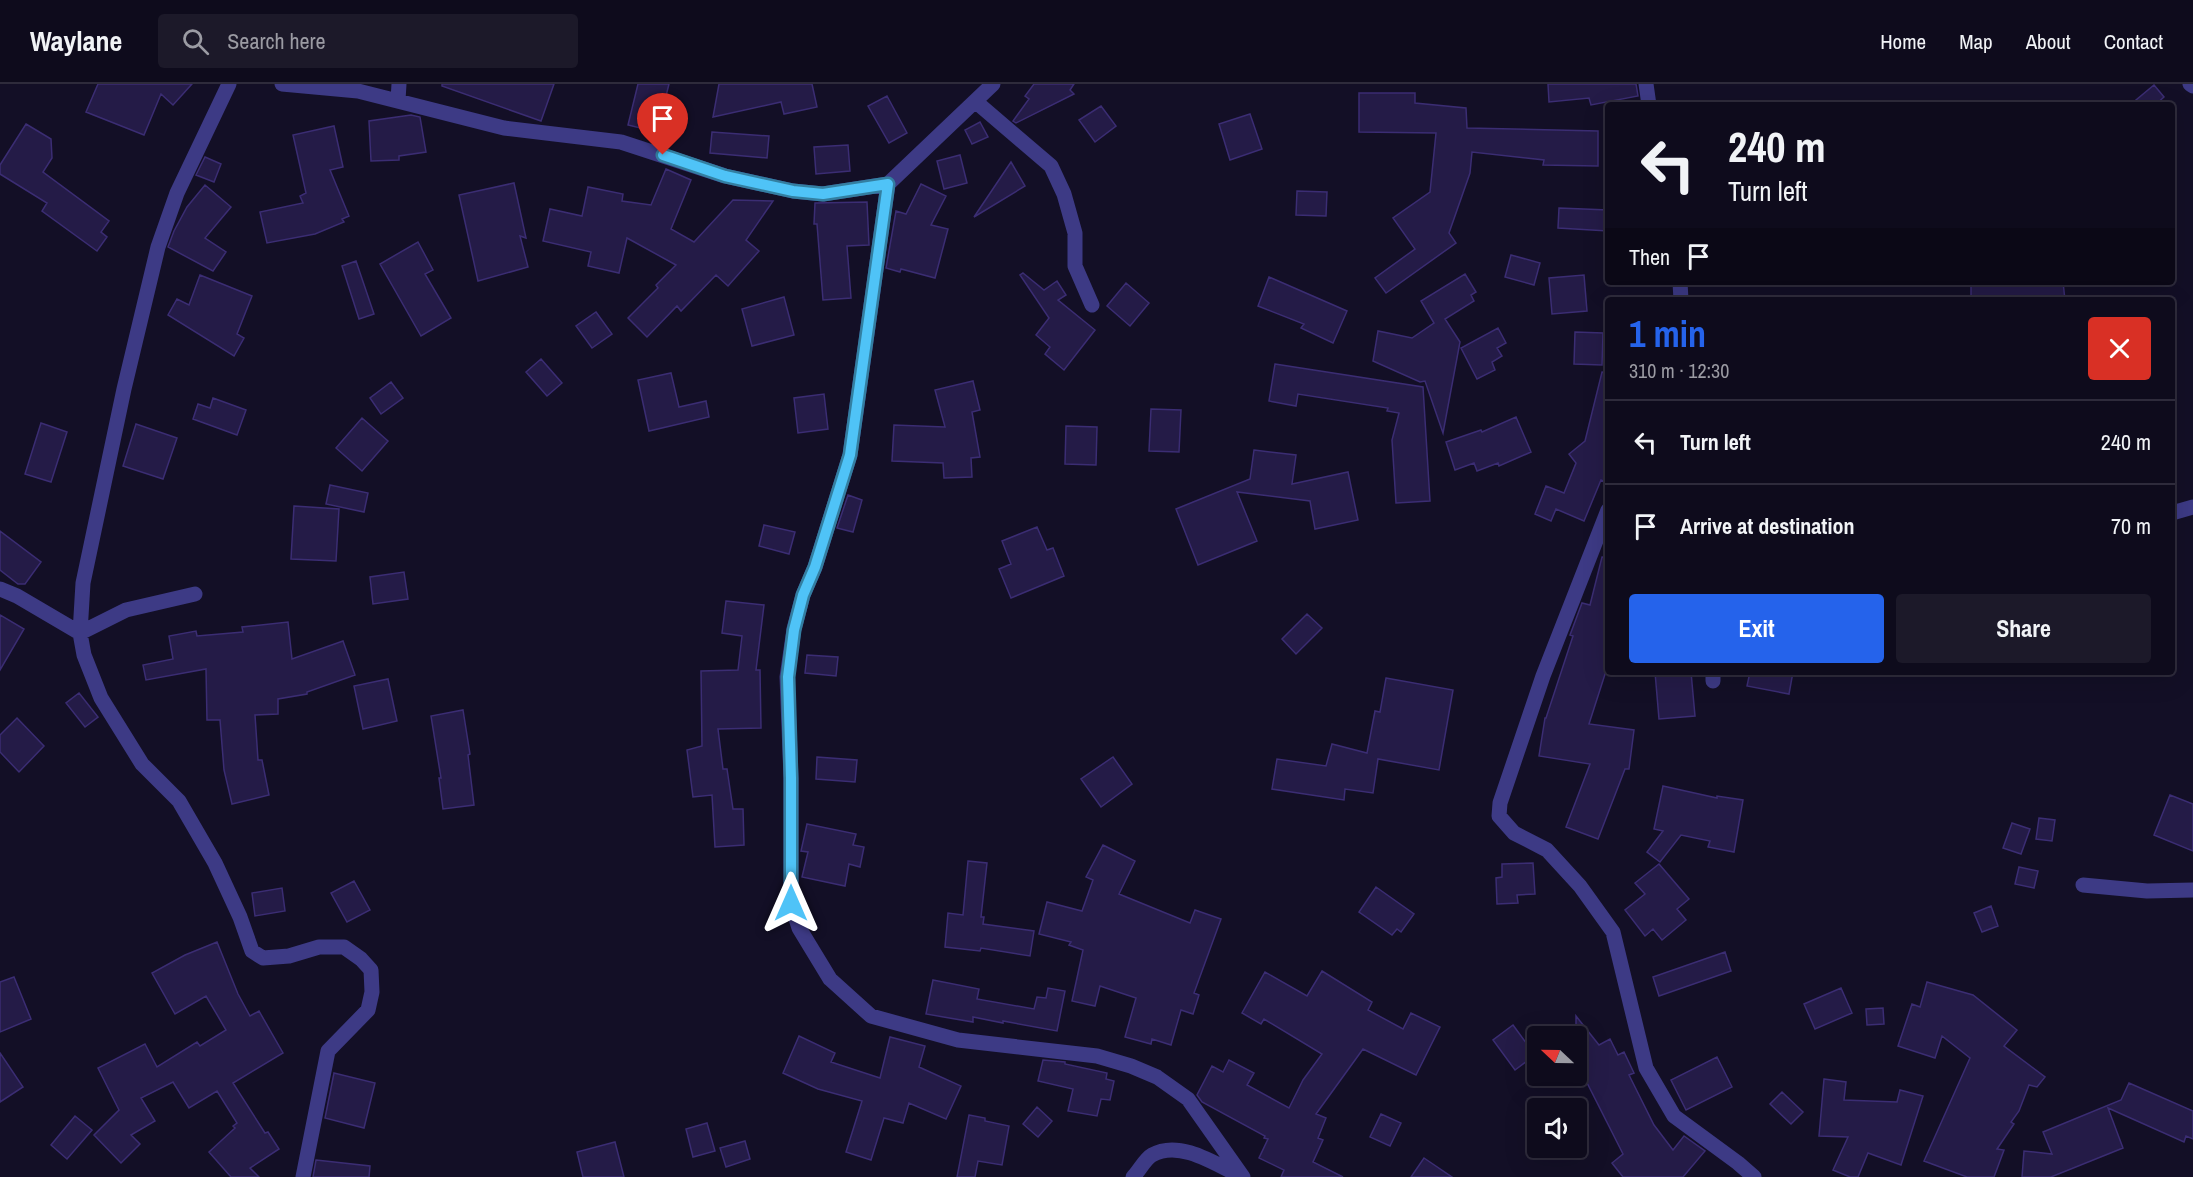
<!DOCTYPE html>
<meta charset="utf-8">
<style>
body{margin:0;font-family:"Archivo Narrow",sans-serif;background:#1c1929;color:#f1f3f6;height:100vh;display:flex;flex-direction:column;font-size:22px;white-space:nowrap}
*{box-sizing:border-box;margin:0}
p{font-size:20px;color:#9b9ba3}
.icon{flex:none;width:33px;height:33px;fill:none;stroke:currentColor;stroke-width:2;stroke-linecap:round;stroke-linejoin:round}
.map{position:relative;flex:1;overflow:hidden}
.panel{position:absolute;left:1605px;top:213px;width:570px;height:378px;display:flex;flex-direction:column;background:#0e0b1c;border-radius:6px;box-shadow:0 6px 24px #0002,0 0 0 2px #2e2b3b}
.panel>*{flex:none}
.hud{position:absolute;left:1605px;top:18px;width:570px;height:183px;border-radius:6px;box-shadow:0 6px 24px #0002,0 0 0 2px #2e2b3b;background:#0e0b1c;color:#f1f3f6;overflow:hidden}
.needle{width:39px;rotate:292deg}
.buttons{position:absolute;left:1527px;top:942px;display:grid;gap:12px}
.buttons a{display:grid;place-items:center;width:60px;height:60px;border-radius:6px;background:#0e0b1c;box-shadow:0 6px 24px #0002,0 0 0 2px #2e2b3b;font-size:30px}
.pin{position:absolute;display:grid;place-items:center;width:51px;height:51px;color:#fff;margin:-62px -26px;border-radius:50% 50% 50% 0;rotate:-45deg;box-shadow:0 0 6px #0007}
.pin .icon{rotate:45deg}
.me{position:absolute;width:66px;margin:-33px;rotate:0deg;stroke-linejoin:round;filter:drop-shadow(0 0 4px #0008)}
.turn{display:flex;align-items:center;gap:21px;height:126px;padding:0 24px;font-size:27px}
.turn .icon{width:78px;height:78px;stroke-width:2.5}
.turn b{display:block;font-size:42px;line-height:51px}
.then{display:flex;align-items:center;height:57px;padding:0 24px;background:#0003;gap:12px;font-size:22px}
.round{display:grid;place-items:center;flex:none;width:63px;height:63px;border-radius:6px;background:#1c1929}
.overview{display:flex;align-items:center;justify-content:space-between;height:102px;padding:0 24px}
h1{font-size:36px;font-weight:800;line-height:45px;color:#2563eb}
.primary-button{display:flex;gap:12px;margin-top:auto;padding:12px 24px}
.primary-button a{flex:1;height:69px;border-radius:6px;background:#2563eb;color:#fff;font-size:24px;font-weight:800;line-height:69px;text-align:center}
.primary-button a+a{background:#1c1929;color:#f1f3f6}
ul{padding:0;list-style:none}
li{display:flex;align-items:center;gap:18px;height:84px;padding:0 24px;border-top:2px solid #2e2b3b}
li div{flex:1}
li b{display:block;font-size:22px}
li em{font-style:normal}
header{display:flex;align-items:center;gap:36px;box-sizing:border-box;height:84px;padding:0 30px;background:#0e0b1c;border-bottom:2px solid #2e2b3b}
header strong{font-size:28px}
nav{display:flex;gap:33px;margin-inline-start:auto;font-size:21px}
.search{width:420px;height:54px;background:#1c1929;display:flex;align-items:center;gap:15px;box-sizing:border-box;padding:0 21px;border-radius:6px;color:#9b9ba3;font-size:22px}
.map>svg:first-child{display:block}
.building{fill:#241b47;stroke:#3b2d73;stroke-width:1.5}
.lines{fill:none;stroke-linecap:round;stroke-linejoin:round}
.minor{stroke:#3d3a85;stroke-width:15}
.route-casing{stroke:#337fa1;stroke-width:15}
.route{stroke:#4fc3f7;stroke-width:10}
</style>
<header>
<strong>Waylane</strong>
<div class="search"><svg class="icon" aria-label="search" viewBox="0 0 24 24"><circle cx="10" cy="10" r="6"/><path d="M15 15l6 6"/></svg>Search here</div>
<nav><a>Home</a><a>Map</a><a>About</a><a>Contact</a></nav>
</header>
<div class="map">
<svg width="2193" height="1093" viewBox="0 0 2193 1093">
<rect width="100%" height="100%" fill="#130f26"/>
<path class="building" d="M 98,0 L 192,0 L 173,21 L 161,10 L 144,51 L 86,28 Z
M 442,0 L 554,0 L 541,37 L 442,2 Z
M 638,0 L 669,0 L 657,48 L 628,41 Z
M 719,0 L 812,0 L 817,23 L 784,30 L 781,18 L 713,33 Z
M 1034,0 L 1074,0 L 1070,6 L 1074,10 L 1016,39 L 1013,37 L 1029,15 L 1025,12 Z
M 1548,0 L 1636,0 L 1638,12 L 1591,21 L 1589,14 L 1549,18 Z
M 2154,1 L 2164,13 L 2155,21 L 2130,21 Z
M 1359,9 L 1415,9 L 1415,19 L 1466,24 L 1467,44 L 1598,47 L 1598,82 L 1543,81 L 1544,76 L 1472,68 L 1470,89 L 1449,149 L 1456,159 L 1386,209 L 1375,194 L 1415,165 L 1393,134 L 1430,108 L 1436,49 L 1359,48 Z
M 887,12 L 907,49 L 889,59 L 868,22 Z
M 1101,22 L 1116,42 L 1095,58 L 1079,36 Z
M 1250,30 L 1262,65 L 1230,76 L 1219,40 Z
M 411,31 L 420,33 L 426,68 L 399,72 L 399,76 L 371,77 L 369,37 Z
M 980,38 L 988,53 L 972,60 L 965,46 Z
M 26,40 L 51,55 L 52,74 L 43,88 L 109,137 L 101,148 L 107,153 L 97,167 L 42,127 L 47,119 L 0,90 L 0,81 Z
M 334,42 L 343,83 L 330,86 L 349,132 L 342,135 L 344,138 L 315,150 L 267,159 L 260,128 L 303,119 L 300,112 L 306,109 L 293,51 Z
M 712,48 L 769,52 L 767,74 L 710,69 Z
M 848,61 L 850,87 L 816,90 L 814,63 Z
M 960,71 L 967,99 L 944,105 L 937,77 Z
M 205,73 L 221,80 L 214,98 L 196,91 Z
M 1011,78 L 1025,102 L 974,133 Z
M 666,85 L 691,96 L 671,145 L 694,158 L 733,116 L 773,117 L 746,156 L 759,167 L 728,202 L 716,191 L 681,227 L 677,222 L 647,253 L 628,234 L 658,204 L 656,201 L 676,181 L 627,154 L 619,189 L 588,182 L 591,168 L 543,157 L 550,125 L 582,132 L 588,103 L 623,110 L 622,117 L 651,121 Z
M 514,99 L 526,154 L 520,152 L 528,183 L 478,197 L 459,111 Z
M 921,100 L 946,112 L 931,141 L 948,145 L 935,194 L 901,185 L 900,188 L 886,184 L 896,127 L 906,130 Z
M 205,101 L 231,123 L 205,154 L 226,168 L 213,187 L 168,163 L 174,147 L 187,123 Z
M 1297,107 L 1327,108 L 1326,132 L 1296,131 Z
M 867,118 L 869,161 L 847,162 L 851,214 L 823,216 L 817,140 L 814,140 L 815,119 Z
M 1559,124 L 1608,126 L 1608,147 L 1558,144 Z
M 418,158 L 433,186 L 425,190 L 451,234 L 421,252 L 380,180 Z
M 1511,171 L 1540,179 L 1534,201 L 1505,193 Z
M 356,177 L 374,230 L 359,235 L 342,182 Z
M 1023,189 L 1044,206 L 1057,197 L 1066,211 L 1058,216 L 1095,246 L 1064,286 L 1045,270 L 1050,263 L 1036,251 L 1049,234 L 1020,191 Z
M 1465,190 L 1476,208 L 1471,211 L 1474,217 L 1445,235 L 1460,258 L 1443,349 L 1425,297 L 1420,298 L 1373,277 L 1378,247 L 1412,254 L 1434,239 L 1421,217 Z
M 200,191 L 252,212 L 237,250 L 244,254 L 234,272 L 168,231 L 177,215 L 189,221 Z
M 1584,191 L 1587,227 L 1552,230 L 1549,194 Z
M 1269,193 L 1347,227 L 1333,259 L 1301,244 L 1304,240 L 1258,222 Z
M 1971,198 L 2063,198 L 2065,216 L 1971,216 Z
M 1126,199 L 1149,219 L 1130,242 L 1107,222 Z
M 784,213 L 794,251 L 752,262 L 742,225 Z
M 596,228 L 612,250 L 592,264 L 576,242 Z
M 1498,244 L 1506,259 L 1497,264 L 1502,272 L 1492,278 L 1495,286 L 1477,295 L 1461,264 Z
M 1575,248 L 1603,249 L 1602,281 L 1574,280 Z
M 541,275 L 562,299 L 547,312 L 526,288 Z
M 1275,280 L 1423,303 L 1430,417 L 1396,419 L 1392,356 L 1399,329 L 1387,327 L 1388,324 L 1298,310 L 1296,322 L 1269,317 Z
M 1602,288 L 1608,289 L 1608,399 L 1601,396 L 1584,437 L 1556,425 L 1551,437 L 1535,430 L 1546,402 L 1564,409 L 1576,379 L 1569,370 L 1585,357 Z
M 671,289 L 679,323 L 706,317 L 709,333 L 649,347 L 638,296 Z
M 973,297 L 980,326 L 972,328 L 980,373 L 971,374 L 972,393 L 944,394 L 943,379 L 892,377 L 894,341 L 945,343 L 935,306 Z
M 391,298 L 403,314 L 381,330 L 370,314 Z
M 824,310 L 828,345 L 798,349 L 794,314 Z
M 213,314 L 246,326 L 237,351 L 193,335 L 198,320 L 210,324 Z
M 1151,325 L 1181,326 L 1179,368 L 1149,367 Z
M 1516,333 L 1531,368 L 1499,382 L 1498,379 L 1477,387 L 1474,379 L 1455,386 L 1446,358 L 1481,346 L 1482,348 Z
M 362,334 L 388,357 L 362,387 L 336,364 Z
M 41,339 L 67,348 L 51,398 L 25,390 Z
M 136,340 L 177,354 L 163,395 L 123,382 Z
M 1066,342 L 1097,343 L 1096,381 L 1065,380 Z
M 1254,366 L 1296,371 L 1292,400 L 1348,388 L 1358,436 L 1315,445 L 1310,417 L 1237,408 L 1257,457 L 1198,481 L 1176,425 L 1250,395 Z
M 330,401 L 368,409 L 364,428 L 326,420 Z
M 848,411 L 862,416 L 853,448 L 837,444 Z
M 294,422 L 339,425 L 336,477 L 291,475 Z
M 764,441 L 795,448 L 789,470 L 759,462 Z
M 1037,443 L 1047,466 L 1053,464 L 1064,492 L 1011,514 L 999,485 L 1011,480 L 1002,457 Z
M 0,447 L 41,478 L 25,500 L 18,500 L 0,486 Z
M 1602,473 L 1608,474 L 1608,581 L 1589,640 L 1634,646 L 1629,685 L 1625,685 L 1598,755 L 1566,743 L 1590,680 L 1539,672 L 1545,634 L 1546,634 L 1573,552 L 1570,551 L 1582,519 L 1590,521 Z
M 404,488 L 408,515 L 373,520 L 370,493 Z
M 726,517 L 764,521 L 756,586 L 760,586 L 761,644 L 718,645 L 723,685 L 727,685 L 733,725 L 743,725 L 744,761 L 715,763 L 712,711 L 693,713 L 687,666 L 702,662 L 701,587 L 738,586 L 742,552 L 722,549 Z
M 1307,530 L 1322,544 L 1296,570 L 1282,555 Z
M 0,531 L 24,545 L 0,586 Z
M 288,538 L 292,575 L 343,557 L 355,591 L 307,608 L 307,610 L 278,615 L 278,630 L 255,631 L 258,676 L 262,676 L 269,711 L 232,720 L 224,686 L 220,636 L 207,636 L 206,585 L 146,596 L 143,581 L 173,575 L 169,552 L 196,547 L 197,552 L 243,548 L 242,543 Z
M 807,571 L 838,573 L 836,592 L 805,589 Z
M 1655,588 L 1691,588 L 1695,632 L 1659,635 Z
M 1750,588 L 1793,588 L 1789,610 L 1747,602 Z
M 1386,594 L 1453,606 L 1439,686 L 1378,675 L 1373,709 L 1345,705 L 1344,716 L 1272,705 L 1277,675 L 1326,682 L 1332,660 L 1367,669 L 1375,627 L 1380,628 Z
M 388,595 L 397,637 L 363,645 L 354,602 Z
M 79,609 L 98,633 L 85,643 L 66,619 Z
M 463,626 L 470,670 L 468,671 L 474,721 L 443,725 L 439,694 L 441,694 L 431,632 Z
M 17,634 L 44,662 L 19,688 L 0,668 L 0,651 Z
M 817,673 L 857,676 L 855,698 L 816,695 Z
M 1113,673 L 1132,700 L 1101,723 L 1081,695 Z
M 1663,702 L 1717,714 L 1717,712 L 1743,716 L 1734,768 L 1708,763 L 1710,757 L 1681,751 L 1660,778 L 1647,768 L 1663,747 L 1654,745 Z
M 2170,711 L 2193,720 L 2193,767 L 2154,751 Z
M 2039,734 L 2055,736 L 2052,757 L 2036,755 Z
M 2012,739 L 2030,745 L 2021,770 L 2003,764 Z
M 807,740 L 856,750 L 853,761 L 864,763 L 860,783 L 849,780 L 845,802 L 802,793 L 808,768 L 801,767 Z
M 1103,761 L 1135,777 L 1119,810 L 1190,839 L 1195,826 L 1221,835 L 1194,909 L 1199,911 L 1193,930 L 1181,926 L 1171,961 L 1152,955 L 1151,960 L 1125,953 L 1136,914 L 1100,902 L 1095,922 L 1072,917 L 1083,866 L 1069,861 L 1071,858 L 1039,850 L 1047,818 L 1082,827 L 1093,796 L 1086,793 Z
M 968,777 L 987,779 L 981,833 L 984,833 L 983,840 L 1034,847 L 1030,872 L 981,864 L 980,867 L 945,863 L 948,829 L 963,831 Z
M 1533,779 L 1535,810 L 1517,811 L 1518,819 L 1497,820 L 1496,794 L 1502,793 L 1502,780 Z
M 1659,780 L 1689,815 L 1677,825 L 1686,836 L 1662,856 L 1653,845 L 1645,852 L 1625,826 L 1645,810 L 1635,799 Z
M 2019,783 L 2038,787 L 2034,804 L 2015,800 Z
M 354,797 L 370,826 L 347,838 L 331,809 Z
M 1376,803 L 1414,830 L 1401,848 L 1397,845 L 1392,851 L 1359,828 Z
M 282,804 L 285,827 L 255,832 L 252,809 Z
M 1991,822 L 1998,842 L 1982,848 L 1974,829 Z
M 217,858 L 238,910 L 250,932 L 259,927 L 283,969 L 233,999 L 265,1049 L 268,1048 L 279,1065 L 250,1084 L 259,1093 L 231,1093 L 209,1068 L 235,1044 L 233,1042 L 237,1039 L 217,1007 L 189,1024 L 173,998 L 141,1014 L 155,1037 L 131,1051 L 140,1060 L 121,1079 L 94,1051 L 119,1026 L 98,984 L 145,960 L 157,983 L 197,958 L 200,962 L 226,946 L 206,912 L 175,930 L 152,889 L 185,871 Z
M 1725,868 L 1731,887 L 1659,912 L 1653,893 Z
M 1322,887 L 1372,918 L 1368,926 L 1403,945 L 1411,929 L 1440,943 L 1416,991 L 1363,965 L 1316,1030 L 1326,1034 L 1318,1054 L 1323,1056 L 1313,1078 L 1343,1093 L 1281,1093 L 1284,1086 L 1259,1074 L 1268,1055 L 1264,1054 L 1265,1052 L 1202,1018 L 1197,1011 L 1212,982 L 1223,988 L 1229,976 L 1254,989 L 1247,1001 L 1289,1024 L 1303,996 L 1322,970 L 1264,935 L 1261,940 L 1242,929 L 1265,888 L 1307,912 Z
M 14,893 L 31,935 L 0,948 L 0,898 Z
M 933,896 L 979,905 L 977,915 L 1034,925 L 1037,913 L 1046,914 L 1048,904 L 1065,907 L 1057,947 L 1003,937 L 1003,939 L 973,933 L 973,938 L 926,930 Z
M 1927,898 L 1973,911 L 2017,946 L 2004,962 L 2045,993 L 2037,1003 L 2029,1001 L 2019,1027 L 2011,1038 L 2014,1040 L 1997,1065 L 2004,1066 L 1994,1093 L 1967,1093 L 1924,1077 L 1970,974 L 1942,952 L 1935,974 L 1898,962 L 1912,920 L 1920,923 Z
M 1841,904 L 1852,929 L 1815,945 L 1804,920 Z
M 1883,924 L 1884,940 L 1867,941 L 1866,925 Z
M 1576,932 L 1599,961 L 1610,955 L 1618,971 L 1624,968 L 1634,989 L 1629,991 L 1654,1041 L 1673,1066 L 1684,1052 L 1705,1067 L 1683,1093 L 1623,1093 L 1612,1079 L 1623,1070 L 1576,977 Z
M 1513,941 L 1535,971 L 1515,986 L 1493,956 Z
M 799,952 L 835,969 L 831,978 L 880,994 L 890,953 L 925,962 L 919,983 L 961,1002 L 946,1035 L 909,1019 L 903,1039 L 884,1034 L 871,1076 L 846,1068 L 862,1017 L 818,1005 L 783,989 Z
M 0,969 L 23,1003 L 0,1018 Z
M 1717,973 L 1732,1003 L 1686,1026 L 1671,996 Z
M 1043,976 L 1065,978 L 1065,980 L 1107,989 L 1106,995 L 1114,997 L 1110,1016 L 1101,1015 L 1097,1032 L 1068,1027 L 1073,1005 L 1038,997 Z
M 334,989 L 375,999 L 364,1044 L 325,1034 Z
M 1824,995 L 1846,998 L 1844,1016 L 1897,1018 L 1900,1006 L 1923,1012 L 1901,1081 L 1868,1069 L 1858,1093 L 1850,1093 L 1833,1086 L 1848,1053 L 1819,1052 Z
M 2129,999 L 2193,1027 L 2193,1055 L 2186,1052 L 2184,1058 L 2108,1024 L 2123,1064 L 2051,1093 L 2022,1093 L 2024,1067 L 2052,1070 L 2043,1048 L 2121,1016 Z
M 1782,1008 L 1803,1028 L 1791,1040 L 1770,1020 Z
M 1037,1023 L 1052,1037 L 1038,1053 L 1023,1040 Z
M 1381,1030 L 1401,1039 L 1390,1062 L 1370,1053 Z
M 969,1031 L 985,1034 L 985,1037 L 1009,1042 L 1002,1081 L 978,1077 L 975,1093 L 957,1093 Z
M 75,1032 L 92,1046 L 67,1075 L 51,1061 Z
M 707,1039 L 715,1067 L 693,1073 L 686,1045 Z
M 745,1057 L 750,1075 L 726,1083 L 720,1064 Z
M 615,1058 L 624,1093 L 583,1093 L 577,1068 Z
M 1424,1074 L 1452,1093 L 1411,1093 Z
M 316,1076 L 370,1082 L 369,1093 L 313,1093 Z"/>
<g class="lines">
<path class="minor" d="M 229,0 L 177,109 L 158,163 L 124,305 L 83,499 L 80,549 L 84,571 L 101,614 L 142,680 L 179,717 L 215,779 L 240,833 L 252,867 L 263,874 L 289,872 L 319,863 L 344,863 L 361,875 L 371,886 L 372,908 L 368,926 L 328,967 L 303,1093
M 282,0 L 358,7 L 504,44 L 621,58 L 725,92 L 793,107 L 823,110 L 888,100 L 993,0
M 1646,0 L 1649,21
M 2190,0 L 2193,2
M 398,16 L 399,0
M 975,17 L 1051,82 L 1064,110 L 1075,149 L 1075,182 L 1092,221
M 888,100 L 850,371 L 815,483 L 803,511 L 794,545 L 787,593 L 791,694 L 791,819 L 799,844 L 830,895 L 871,932 L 958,956 L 1097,972 L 1131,982 L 1157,993 L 1188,1015 L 1243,1093
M 1680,198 L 1681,216
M 1608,426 L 1543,592 L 1500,719 L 1499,732 L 1514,749 L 1547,766 L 1580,802 L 1613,848 L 1646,984 L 1674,1032 L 1738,1079 L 1754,1093
M 2172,429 L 2193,423
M 0,505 L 17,512 L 80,549 L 126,526 L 195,510
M 1713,597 L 1713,588
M 2083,801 L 2147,807 L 2193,806
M 1133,1093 C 1139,1087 1145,1075 1152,1071 C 1180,1055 1217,1081 1242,1093"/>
</g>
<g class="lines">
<defs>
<path id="route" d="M 663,71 L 725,92 L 793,107 L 823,110 L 888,100 L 850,371 L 815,483 L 803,511 L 794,546 L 788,593 L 791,694 L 791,819"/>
</defs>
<use href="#route" class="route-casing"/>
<use href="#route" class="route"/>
</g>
</svg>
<div class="buttons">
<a><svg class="needle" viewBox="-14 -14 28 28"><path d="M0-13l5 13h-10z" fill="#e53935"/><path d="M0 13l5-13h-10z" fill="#9b9ba3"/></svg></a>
<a><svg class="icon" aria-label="sound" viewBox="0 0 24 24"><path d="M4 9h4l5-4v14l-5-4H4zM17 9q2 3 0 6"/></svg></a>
</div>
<div class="pin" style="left:663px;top:71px;background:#d93025"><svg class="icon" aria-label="arrive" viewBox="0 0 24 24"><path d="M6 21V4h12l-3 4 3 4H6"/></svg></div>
<svg class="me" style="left:791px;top:819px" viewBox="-20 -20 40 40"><path d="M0-17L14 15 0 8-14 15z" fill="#4fc3f7" stroke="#fff" stroke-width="4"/></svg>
<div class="hud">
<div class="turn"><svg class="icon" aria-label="left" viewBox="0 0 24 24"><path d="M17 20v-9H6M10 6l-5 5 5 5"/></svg><div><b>240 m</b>Turn left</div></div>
<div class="then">Then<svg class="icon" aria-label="arrive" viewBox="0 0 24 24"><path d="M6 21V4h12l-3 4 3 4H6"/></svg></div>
</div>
<section class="panel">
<div class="overview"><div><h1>1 min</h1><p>310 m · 12:30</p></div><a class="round" style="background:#d93025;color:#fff"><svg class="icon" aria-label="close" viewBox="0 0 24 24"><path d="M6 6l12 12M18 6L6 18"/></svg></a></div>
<ul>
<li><svg class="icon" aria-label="left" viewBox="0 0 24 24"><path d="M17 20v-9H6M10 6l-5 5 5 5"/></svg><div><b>Turn left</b></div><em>240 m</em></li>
<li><svg class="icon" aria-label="arrive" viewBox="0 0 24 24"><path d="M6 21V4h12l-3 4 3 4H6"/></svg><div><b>Arrive at destination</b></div><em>70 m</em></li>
</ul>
<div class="primary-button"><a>Exit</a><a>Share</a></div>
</section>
</div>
